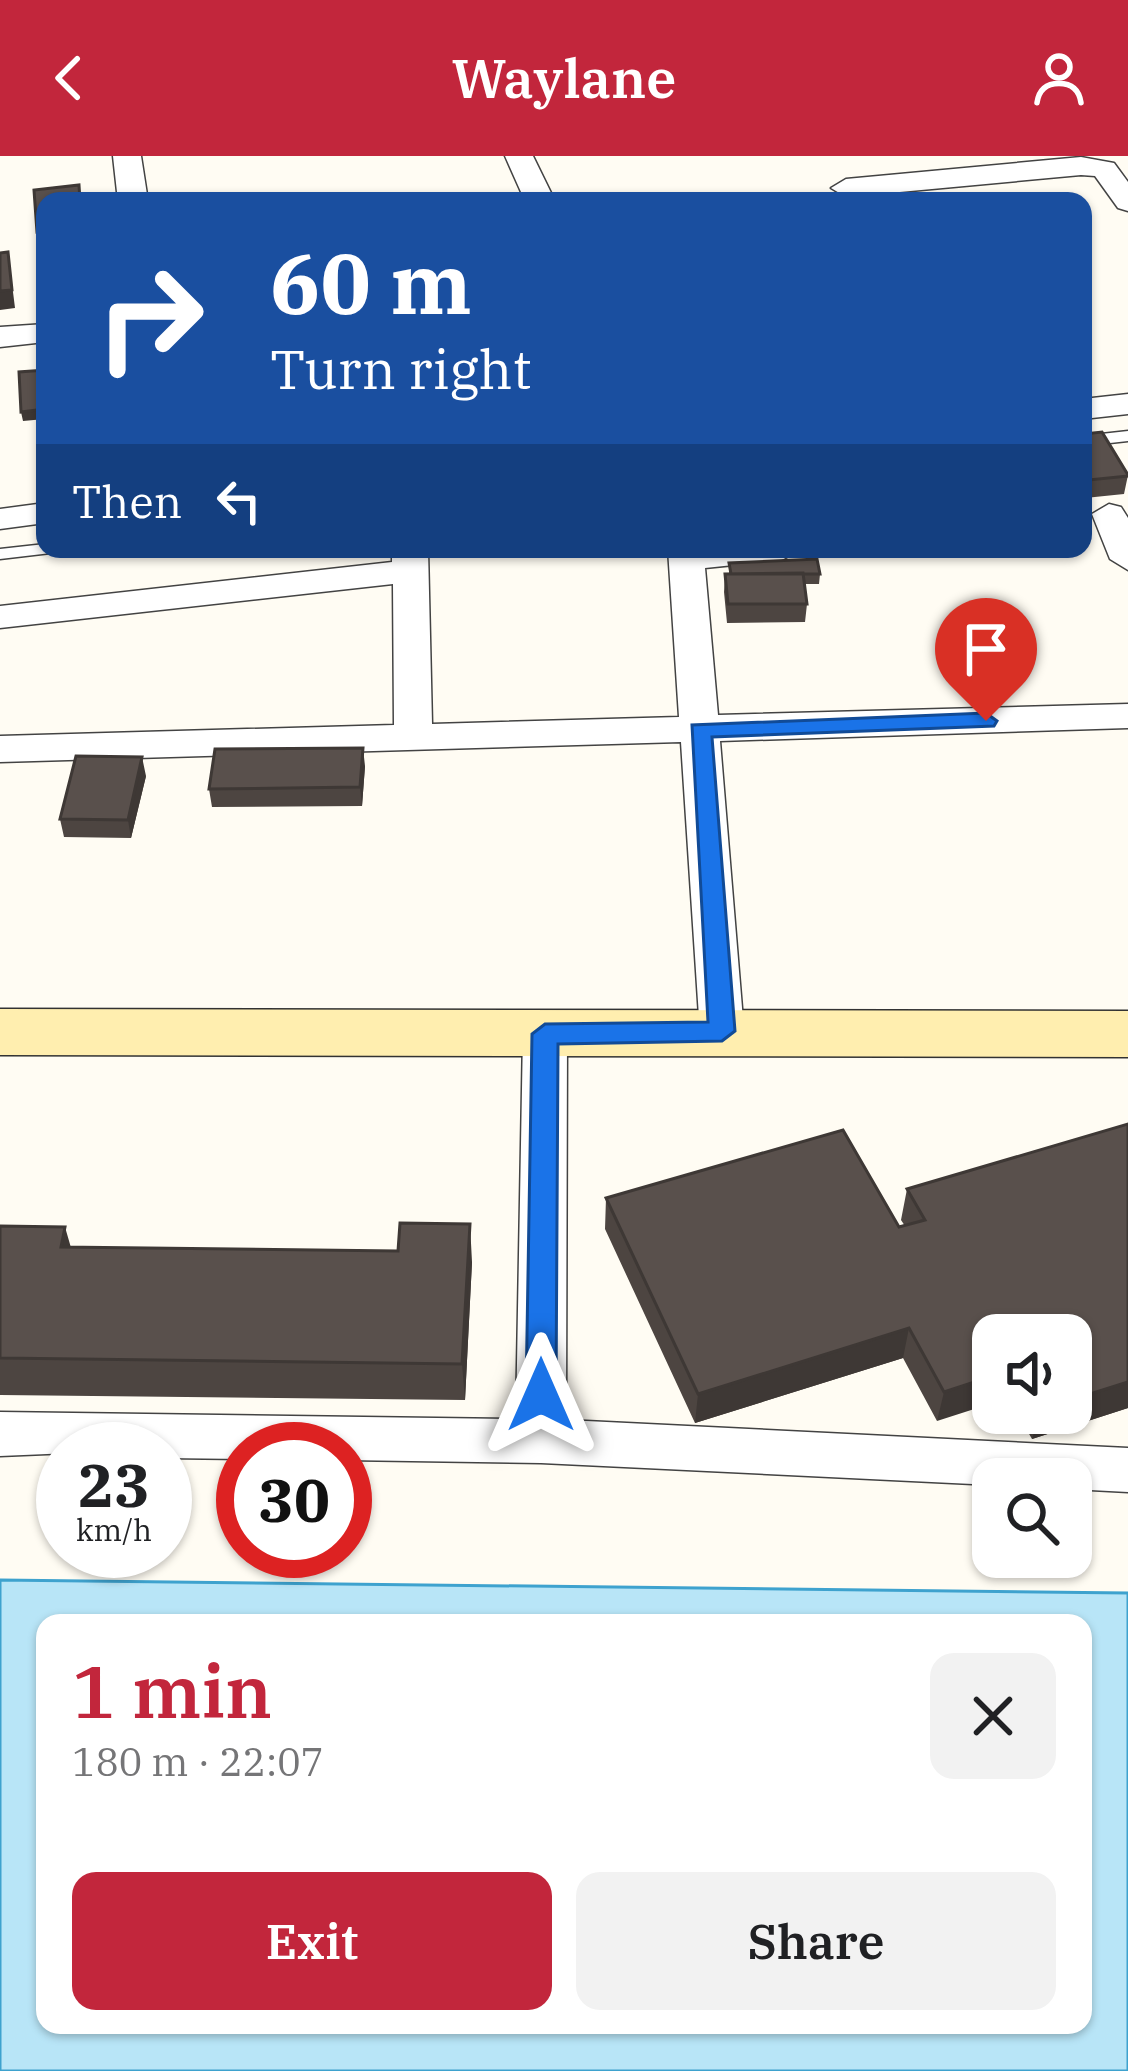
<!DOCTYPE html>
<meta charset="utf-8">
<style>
body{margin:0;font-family:"IBM Plex Serif",serif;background:#f2f2f2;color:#202124;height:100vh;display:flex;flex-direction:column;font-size:45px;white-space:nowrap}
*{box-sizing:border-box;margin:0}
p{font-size:39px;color:#757577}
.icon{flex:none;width:66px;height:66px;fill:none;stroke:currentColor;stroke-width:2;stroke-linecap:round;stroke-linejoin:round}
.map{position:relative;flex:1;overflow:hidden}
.panel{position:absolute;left:36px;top:1458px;width:1056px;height:420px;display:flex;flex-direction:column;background:#fff;border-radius:24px;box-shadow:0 3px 9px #0004}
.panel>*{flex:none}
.guide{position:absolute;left:36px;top:36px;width:1056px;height:366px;border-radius:24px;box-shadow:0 3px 9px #0004;background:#1a4fa0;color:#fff;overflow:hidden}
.buttons{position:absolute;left:972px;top:1158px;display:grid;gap:24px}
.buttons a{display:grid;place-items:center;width:120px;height:120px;border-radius:24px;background:#fff;box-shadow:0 3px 9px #0004;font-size:60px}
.speed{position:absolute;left:36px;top:1266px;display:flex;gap:24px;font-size:60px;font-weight:700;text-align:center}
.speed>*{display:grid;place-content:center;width:156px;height:156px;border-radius:50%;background:#fff;box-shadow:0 3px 9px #0004;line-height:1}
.speed small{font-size:30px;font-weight:400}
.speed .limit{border:18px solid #d22;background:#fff;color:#111}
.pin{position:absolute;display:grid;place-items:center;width:102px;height:102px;color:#fff;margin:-123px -51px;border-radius:50% 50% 50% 0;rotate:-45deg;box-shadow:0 0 12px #0007}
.pin .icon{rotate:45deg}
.me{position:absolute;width:132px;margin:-66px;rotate:0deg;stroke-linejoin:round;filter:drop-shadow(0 0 9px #0008)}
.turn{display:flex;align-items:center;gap:42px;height:252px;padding:0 36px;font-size:54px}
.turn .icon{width:156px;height:156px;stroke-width:2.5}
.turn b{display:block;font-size:84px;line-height:102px}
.then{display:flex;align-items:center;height:114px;padding:0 36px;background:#0003;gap:24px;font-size:45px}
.round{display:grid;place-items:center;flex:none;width:126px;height:126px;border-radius:24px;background:#f2f2f2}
.head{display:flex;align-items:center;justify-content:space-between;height:204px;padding:0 36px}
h1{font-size:72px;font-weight:600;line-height:90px;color:#c2263c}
.action{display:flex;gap:24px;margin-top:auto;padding:24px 36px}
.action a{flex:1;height:138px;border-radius:24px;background:#c2263c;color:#fff;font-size:48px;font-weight:600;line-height:138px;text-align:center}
.action a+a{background:#f2f2f2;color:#202124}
header{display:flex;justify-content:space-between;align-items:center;height:156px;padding:0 36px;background:#c2263c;color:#fff;font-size:54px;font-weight:600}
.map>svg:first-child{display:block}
.water{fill:#b8e5f7;stroke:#3ea2ce;stroke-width:3;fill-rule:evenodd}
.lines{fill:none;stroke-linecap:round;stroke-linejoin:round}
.lane-casing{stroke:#434343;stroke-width:3}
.street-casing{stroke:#434343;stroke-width:3}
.secondary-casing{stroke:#323232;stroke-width:3}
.lane{fill:#fff;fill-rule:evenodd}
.street{fill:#fff;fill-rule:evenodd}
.secondary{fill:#ffeeaf;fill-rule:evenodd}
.wall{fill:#4d4541}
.shaded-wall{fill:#3e3835}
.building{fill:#59504c;stroke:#3e3835;stroke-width:3}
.route{fill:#1a73e8;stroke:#114b97;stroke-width:3}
</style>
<header><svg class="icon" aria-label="back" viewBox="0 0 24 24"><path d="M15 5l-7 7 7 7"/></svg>Waylane<svg class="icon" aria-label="person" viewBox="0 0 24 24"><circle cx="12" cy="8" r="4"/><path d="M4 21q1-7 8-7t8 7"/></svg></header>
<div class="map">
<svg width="1128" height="1915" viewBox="0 0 1128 1915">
<rect width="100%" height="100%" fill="#fffcf3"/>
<path class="water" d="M 0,1424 L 1128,1437 L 1128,1915 L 0,1915 ZM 45,1467 L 1083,1467 L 1083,1869 L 45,1869 Z"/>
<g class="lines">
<defs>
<path id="lane" d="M 1128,275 L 1128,285 L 1083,290 L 1083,280 Z
M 45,388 L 45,393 L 53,393 L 51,397 L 0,403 L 0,393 Z"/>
<path id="street" d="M 113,0 L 141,0 L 148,45 L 118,45 Z
M 505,0 L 533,0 L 555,45 L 525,45 Z
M 1081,1 L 1114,7 L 1128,26 L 1128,55 L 1118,52 L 1095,20 L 1081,19 L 846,41 L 831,32 L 846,23 Z
M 45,168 L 45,186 L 0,191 L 0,171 Z
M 1128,238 L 1128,258 L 1083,263 L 1083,243 Z
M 45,347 L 45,367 L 0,373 L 0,353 Z
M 1109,348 L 1121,351 L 1128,362 L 1128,414 L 1110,403 L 1092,358 Z
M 392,393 L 428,393 L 432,568 L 679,561 L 668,393 L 800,393 L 782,404 L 705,412 L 718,559 L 1128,548 L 1128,572 L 720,585 L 744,876 L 737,887 L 722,892 L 707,887 L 700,876 L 681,586 L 0,606 L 0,580 L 394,569 L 393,428 L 0,472 L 0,450 L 392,406 Z
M 545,862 L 560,867 L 567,878 L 566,1264 L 1128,1292 L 1128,1336 L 1071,1333 L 1071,1323 L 993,1323 L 993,1329 L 541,1307 L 345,1304 L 345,1293 L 243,1293 L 243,1303 L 165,1302 L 165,1293 L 0,1300 L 0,1256 L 516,1263 L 523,878 L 530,867 Z"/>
<path id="secondary" d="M 0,853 L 1128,855 L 1128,901 L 0,899 Z"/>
</defs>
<use href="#lane" class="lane-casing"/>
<use href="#street" class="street-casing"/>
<use href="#secondary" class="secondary-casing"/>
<use href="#lane" class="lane"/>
<use href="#street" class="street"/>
<use href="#secondary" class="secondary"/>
</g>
<path class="wall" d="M 79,29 L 82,45 L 45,45 L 45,93 L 41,93 L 34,34 Z
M 1083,278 L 1128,319 L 1124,338 L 1085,342 L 1083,339 Z
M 729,407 L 820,418 L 819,428 L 805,428 L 807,448 L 805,466 L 727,467 L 724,436 L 725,418 L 729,418 Z
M 365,610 L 362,650 L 212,651 L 209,633 Z
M 146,620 L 131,682 L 64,681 L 60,663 Z
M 1128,968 L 1128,1252 L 1032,1283 L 1017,1257 L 1071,1257 L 993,1179 L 937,1265 L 903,1202 L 695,1267 L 605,1073 L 606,1042 L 899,1071 L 905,1070 L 901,1064 L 907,1033 Z
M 0,1070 L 71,1091 L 472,1106 L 465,1244 L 0,1239 Z"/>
<path class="shaded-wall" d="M 8,96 L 15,152 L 0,154 L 0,135 Z
M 45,253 L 45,263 L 23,265 L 21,256 Z
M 363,592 L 365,610 L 362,650 L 360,631 Z
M 142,601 L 146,620 L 131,682 L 128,664 Z
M 470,1068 L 472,1106 L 465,1244 L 462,1208 Z
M 65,1071 L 76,1109 L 61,1091 Z
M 909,1172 L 903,1202 L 695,1267 L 698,1238 Z
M 993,1220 L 993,1247 L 937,1265 L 944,1236 Z
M 1128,1226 L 1128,1252 L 1032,1283 L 1040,1257 L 1071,1257 L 1071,1244 Z"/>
<path class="building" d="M 79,29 L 80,45 L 45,45 L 45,75 L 37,76 L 34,34 Z
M 8,96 L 12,134 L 0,135 L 0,97 Z
M 45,214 L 45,253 L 21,256 L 19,216 Z
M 1102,276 L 1128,319 L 1128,320 L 1089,324 L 1083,314 L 1083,278 Z
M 817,403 L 820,418 L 731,418 L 729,407 Z
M 803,417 L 807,448 L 728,448 L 725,418 Z
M 363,592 L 360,631 L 209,633 L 215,593 Z
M 76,600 L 142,601 L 128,664 L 60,663 Z
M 1128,968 L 1128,1226 L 1071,1244 L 1071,1179 L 993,1179 L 993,1220 L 944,1236 L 909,1172 L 698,1238 L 606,1042 L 843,974 L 899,1071 L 925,1064 L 907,1033 Z
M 400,1067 L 470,1068 L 462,1208 L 0,1202 L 0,1070 L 65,1071 L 61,1091 L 398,1095 Z"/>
<path class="route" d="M 986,557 L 997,565 L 994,570 L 712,581 L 735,875 L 722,885 L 558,888 L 556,1239 L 541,1252 L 531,1248 L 526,1239 L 532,878 L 545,868 L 708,866 L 692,569 Z"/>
</svg>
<div class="buttons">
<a><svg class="icon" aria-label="sound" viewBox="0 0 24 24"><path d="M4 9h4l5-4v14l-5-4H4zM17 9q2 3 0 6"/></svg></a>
<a><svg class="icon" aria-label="search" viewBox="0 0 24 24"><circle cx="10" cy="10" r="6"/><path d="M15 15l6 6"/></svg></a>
</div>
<div class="speed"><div>23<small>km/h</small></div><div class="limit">30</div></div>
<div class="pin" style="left:986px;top:565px;background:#d93025"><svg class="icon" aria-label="arrive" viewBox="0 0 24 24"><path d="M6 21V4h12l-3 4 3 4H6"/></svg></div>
<svg class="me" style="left:541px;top:1239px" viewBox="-20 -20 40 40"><path d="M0-17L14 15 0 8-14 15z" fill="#1a73e8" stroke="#fff" stroke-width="4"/></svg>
<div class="guide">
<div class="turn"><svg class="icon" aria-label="right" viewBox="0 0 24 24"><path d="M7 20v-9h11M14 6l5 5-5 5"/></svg><div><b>60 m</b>Turn right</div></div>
<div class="then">Then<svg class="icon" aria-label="left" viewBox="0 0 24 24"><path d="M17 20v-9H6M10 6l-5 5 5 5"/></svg></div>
</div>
<section class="panel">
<div class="head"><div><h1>1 min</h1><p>180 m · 22:07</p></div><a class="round"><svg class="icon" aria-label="close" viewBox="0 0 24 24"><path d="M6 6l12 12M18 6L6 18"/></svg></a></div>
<div class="action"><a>Exit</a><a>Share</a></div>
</section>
</div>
